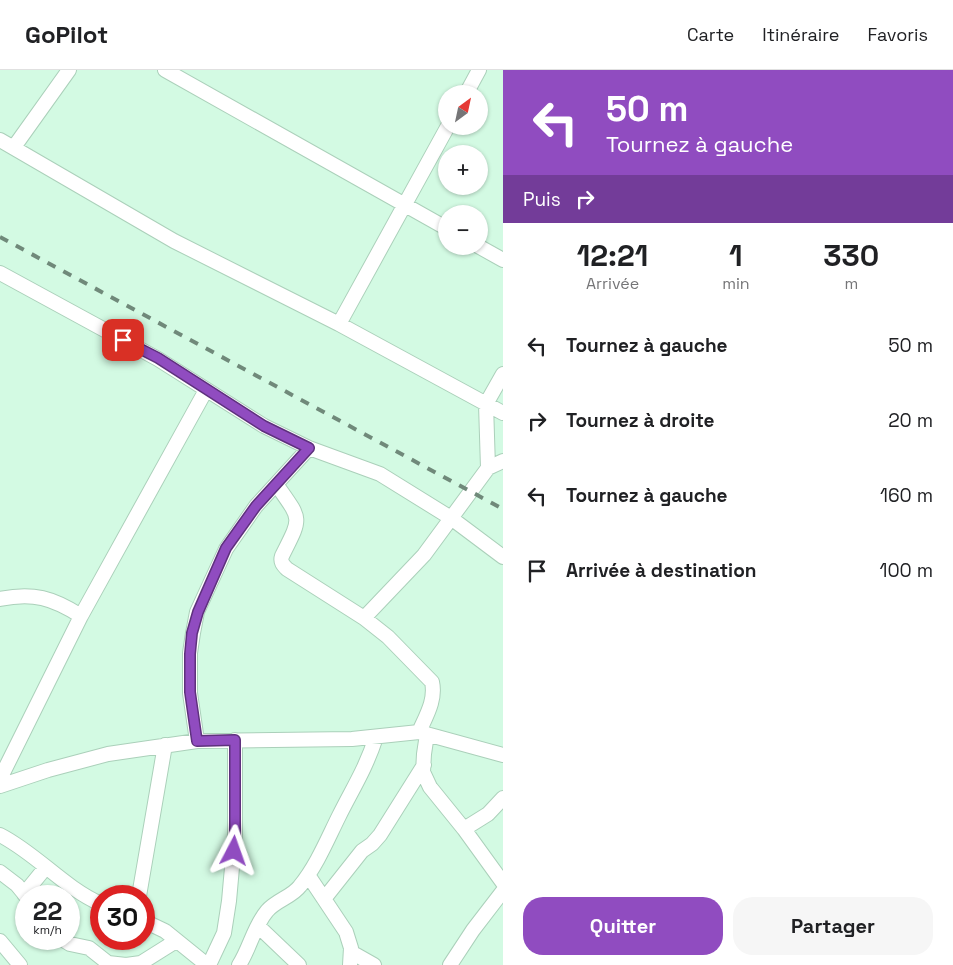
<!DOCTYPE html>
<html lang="fr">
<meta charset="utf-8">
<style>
body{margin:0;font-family:"Space Grotesk",sans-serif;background:#f6f6f6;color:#202124;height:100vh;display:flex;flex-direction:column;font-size:19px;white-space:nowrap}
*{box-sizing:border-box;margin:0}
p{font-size:16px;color:#757577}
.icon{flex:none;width:28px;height:28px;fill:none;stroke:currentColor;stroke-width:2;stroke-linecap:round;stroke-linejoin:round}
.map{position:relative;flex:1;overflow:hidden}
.details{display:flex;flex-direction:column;background:#fff;width:450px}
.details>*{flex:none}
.hud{background:#904cc0;color:#fff;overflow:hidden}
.needle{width:32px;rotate:33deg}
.tools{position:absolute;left:438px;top:15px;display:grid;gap:10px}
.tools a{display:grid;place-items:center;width:50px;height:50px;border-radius:50%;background:#fff;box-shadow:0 1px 4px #0004;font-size:25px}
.speed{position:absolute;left:15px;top:815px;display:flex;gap:10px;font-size:25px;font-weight:700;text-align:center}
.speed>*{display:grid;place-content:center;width:65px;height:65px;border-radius:50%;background:#fff;box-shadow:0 1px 4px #0004;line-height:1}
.speed small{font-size:12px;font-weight:400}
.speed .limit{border:8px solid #d22;background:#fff;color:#111}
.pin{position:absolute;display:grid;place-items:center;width:42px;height:42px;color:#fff;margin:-21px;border-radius:10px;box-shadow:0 2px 8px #0006}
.me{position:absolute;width:55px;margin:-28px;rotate:4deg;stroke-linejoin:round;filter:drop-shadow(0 0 4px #0008)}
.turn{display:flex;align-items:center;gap:18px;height:105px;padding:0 20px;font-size:22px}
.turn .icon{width:65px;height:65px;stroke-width:2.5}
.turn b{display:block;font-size:35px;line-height:42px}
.then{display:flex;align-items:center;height:48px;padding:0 20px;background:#0003;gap:10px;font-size:19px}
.eta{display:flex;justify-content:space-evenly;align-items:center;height:85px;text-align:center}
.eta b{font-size:30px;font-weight:600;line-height:35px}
.primary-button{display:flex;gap:10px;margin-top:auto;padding:10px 20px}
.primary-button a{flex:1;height:58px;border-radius:20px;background:#904cc0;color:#fff;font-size:20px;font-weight:600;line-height:58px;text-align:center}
.primary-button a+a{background:#f6f6f6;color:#202124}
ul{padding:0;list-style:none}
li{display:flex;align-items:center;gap:15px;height:75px;padding:0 20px}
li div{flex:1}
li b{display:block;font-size:19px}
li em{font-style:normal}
header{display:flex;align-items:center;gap:30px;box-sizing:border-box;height:70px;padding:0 25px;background:#fff;border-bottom:1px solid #e0e0e0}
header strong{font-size:24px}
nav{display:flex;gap:28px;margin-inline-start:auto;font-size:18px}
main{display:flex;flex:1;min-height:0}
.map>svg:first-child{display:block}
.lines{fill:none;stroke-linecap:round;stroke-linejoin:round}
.minor-casing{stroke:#abd0ba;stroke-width:16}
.minor{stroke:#fff;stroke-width:14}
.rail{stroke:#70897a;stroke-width:4;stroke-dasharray:9 9;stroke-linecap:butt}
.route-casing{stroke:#5e317d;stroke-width:12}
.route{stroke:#904cc0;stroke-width:9}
</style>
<header>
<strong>GoPilot</strong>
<nav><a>Carte</a><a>Itinéraire</a><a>Favoris</a></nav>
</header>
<main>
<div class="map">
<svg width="503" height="895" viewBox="0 0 503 895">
<rect width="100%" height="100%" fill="#d3fae3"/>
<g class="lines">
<defs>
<path id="minor" d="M 165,0 L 446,158
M 466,24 L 479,0
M 0,70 L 174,171 L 339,254 L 503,343
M 14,77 L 69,0
M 478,176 L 503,190
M 0,203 L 158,289 L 264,356 L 309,378 L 380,404 L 451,448 L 503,487
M 339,254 L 448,56
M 488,398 L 486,334 L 503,304
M 276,414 C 302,451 302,446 282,486 C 280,492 283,495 287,499 L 364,548 L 388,567 L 432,612 C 436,630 426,646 419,662
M 0,529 C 33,522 53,528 81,546
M 364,548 L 424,485 L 488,398 L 503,391
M 427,664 L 424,684 L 423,702 L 430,717 L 464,759 L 503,813
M 197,671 L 190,623 L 190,583 L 193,563 L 197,542 L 226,479 L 256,436 L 309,378
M 0,709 L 81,546 L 206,320
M 0,716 L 48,700 L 108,684 L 197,671 L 352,669 L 419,662 L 503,685
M 464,759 L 488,744 L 503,728
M 0,765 C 37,784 63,817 101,834
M 0,802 L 17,815 L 26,826
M 308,805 L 346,862 L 351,878 L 350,895
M 24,824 L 46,797
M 139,826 L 165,675
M 324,829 L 362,781 L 372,774 L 380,765 L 424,695
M 144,851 L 165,861 L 207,895
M 258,856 L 299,895
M 62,869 L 70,874 L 89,878 L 108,893 L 126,895 L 141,893 L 176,871
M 0,871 L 20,895
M 351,882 L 374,895
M 209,895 L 224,863 L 229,831 L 235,764 L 235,670
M 239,895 C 250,878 254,856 267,841 C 276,830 292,827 300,816 C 317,795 327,770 339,746 C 353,718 366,698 376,667
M 450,895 L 473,860 L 503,821"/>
</defs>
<use href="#minor" class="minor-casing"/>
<use href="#minor" class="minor"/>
<path class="rail" d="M 0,167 L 503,439"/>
</g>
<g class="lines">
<defs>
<path id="route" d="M 123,270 L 158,288 L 264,356 L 309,378 L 256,436 L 226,478 L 198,542 L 192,563 L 190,584 L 190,622 L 197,671 L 235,670 L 235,764 L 234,781"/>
</defs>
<use href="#route" class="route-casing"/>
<use href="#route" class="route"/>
</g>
</svg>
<div class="tools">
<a><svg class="needle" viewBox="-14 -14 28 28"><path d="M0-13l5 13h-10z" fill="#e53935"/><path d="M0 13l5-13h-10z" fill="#757577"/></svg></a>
<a>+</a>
<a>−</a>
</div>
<div class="speed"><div>22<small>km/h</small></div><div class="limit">30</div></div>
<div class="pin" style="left:123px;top:270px;background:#d93025"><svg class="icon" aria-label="arrive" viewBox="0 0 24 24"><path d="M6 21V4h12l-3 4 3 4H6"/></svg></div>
<svg class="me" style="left:234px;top:781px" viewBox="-20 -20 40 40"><path d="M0-17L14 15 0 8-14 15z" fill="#904cc0" stroke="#fff" stroke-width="4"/></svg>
</div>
<section class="details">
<div class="hud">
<div class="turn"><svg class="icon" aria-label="left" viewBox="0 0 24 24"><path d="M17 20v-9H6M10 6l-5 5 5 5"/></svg><div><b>50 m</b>Tournez à gauche</div></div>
<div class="then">Puis<svg class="icon" aria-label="right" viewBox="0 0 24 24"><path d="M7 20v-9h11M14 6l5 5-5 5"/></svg></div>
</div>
<div class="eta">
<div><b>12:21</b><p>Arrivée</p></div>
<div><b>1</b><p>min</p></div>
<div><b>330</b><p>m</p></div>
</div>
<ul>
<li><svg class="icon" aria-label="left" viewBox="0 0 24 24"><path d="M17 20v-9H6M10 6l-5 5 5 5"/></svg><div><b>Tournez à gauche</b></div><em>50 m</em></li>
<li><svg class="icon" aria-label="right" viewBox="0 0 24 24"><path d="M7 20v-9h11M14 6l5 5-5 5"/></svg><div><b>Tournez à droite</b></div><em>20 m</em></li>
<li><svg class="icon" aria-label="left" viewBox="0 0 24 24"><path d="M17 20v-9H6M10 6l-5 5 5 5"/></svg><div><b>Tournez à gauche</b></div><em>160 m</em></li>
<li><svg class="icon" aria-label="arrive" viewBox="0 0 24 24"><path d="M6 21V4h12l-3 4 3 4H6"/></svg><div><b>Arrivée à destination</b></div><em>100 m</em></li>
</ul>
<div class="primary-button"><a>Quitter</a><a>Partager</a></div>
</section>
</main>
